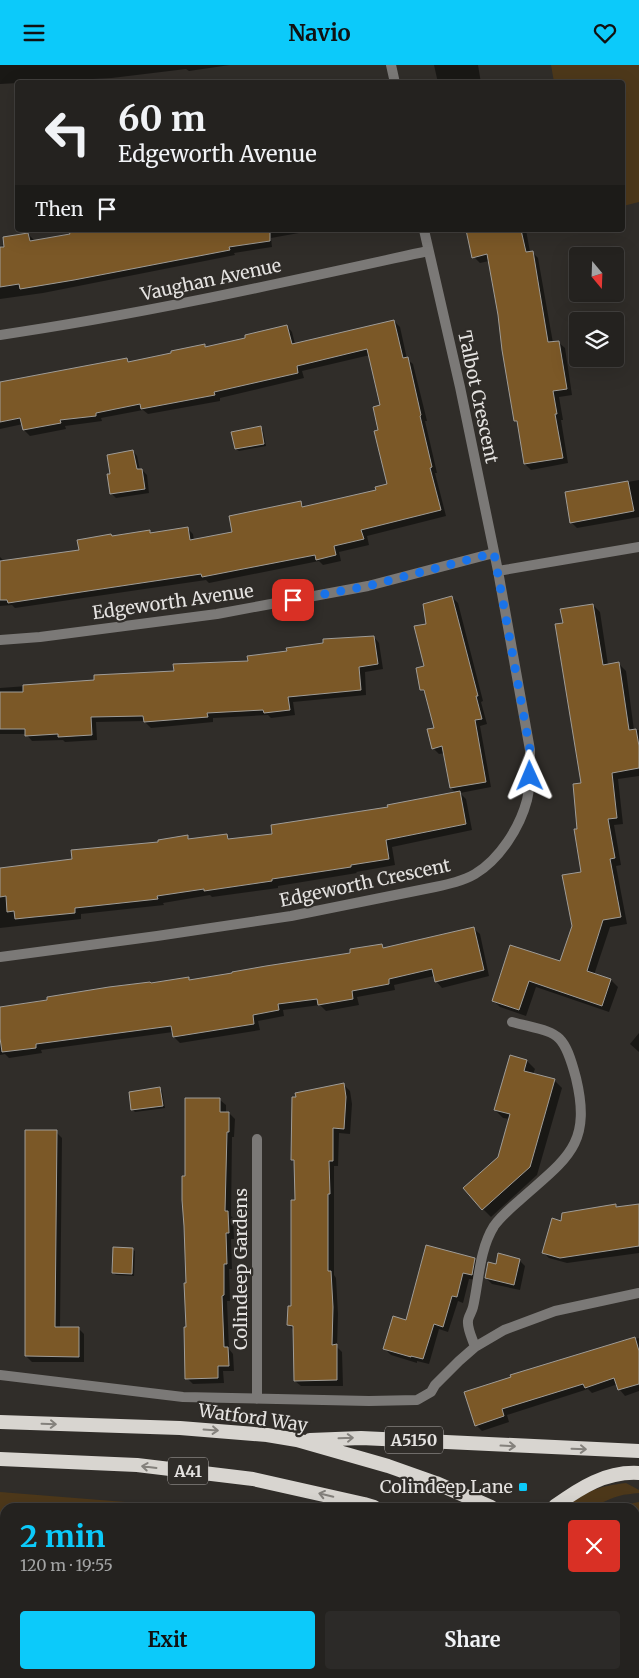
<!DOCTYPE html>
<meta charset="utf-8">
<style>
body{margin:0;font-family:Merriweather,serif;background:#2c2a28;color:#f1f3f6;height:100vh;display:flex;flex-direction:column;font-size:19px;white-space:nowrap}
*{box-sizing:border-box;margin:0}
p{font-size:16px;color:#a3a4a4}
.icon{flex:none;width:28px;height:28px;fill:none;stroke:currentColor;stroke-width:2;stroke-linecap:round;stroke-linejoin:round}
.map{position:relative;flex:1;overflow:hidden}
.panel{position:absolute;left:0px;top:1438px;width:640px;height:176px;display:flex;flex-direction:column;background:#24221f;border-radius:15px 15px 0 0;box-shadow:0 5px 20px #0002,0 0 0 1px #413f3d}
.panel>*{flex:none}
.banner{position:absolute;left:15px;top:15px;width:610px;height:152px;border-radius:5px;box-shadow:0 5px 20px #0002,0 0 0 1px #413f3d;background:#24221f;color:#f1f3f6;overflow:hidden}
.needle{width:32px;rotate:161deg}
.tools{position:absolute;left:569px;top:182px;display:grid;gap:10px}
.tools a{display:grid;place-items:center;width:55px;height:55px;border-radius:5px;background:#24221f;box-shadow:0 5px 20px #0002,0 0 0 1px #413f3d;font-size:25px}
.pin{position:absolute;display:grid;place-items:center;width:42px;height:42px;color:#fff;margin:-21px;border-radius:10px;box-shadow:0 2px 8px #0006}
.me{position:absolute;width:55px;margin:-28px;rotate:359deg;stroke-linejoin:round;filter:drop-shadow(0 0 4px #0008)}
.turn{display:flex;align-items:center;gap:18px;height:105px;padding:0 20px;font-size:22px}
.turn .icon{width:65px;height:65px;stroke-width:2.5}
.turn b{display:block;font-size:35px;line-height:42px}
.then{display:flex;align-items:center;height:48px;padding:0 20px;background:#0003;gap:10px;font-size:19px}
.round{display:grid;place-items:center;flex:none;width:52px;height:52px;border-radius:5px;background:#2c2a28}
.head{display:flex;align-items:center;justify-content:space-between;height:85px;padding:0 20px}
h1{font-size:30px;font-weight:700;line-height:38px;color:#0ccafa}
.action{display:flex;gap:10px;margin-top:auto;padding:10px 20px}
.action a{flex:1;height:58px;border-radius:5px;background:#0ccafa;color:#111;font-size:20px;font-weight:700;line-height:58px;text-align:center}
.action a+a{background:#2c2a28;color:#f1f3f6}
header{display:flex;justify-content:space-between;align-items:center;height:65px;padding:0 20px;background:#0ccafa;color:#111;font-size:22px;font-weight:700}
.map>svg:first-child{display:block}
.green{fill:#4d381a}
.shadow{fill:#0007}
.building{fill:#7b5827;stroke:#9f9c97}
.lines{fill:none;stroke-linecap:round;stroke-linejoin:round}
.minor{stroke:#7b7977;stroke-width:10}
.trunk{stroke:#d8d5d0;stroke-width:14}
.oneway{stroke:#84817c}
.route{stroke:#1a73e8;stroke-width:9;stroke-dasharray:0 16.2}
.poi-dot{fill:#0ccafa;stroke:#302d29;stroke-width:2}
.labels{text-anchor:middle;stroke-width:4.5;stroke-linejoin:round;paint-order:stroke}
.shield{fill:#302d29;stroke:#afacaa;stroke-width:1}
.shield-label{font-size:16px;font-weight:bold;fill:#e5e3e1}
.street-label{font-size:18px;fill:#e5e3e1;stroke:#302d29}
.poi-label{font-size:18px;fill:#e5e3e1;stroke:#302d29;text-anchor:end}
</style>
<header><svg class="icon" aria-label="menu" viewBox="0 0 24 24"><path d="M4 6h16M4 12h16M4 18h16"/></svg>Navio<svg class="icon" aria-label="heart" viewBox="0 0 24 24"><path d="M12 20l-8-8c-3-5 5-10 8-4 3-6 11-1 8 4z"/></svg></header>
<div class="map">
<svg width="639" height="1613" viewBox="0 0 639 1613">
<rect width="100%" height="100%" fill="#302d29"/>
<path class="green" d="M 551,0 L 639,0 L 639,137 L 623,141 L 622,18 L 554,17 Z
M 626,1418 L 639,1425 L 639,1428 C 632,1429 625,1429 619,1431 C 604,1435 585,1449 570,1439 C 591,1424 601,1421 626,1418 Z
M 0,1427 L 188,1442 L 5,1442 L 5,1609 L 77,1609 L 76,1613 L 0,1613 Z
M 639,1437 L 639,1502 L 635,1499 L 635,1442 L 613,1442 Z
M 78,1609 L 169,1609 L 168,1613 L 78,1613 Z
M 431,1609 L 468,1609 L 467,1613 L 429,1613 Z
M 488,1609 L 570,1609 L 573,1613 L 482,1613 Z"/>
<path class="shadow" d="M 0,0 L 230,0 L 189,6 L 186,4 L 112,13 L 0,19 Z
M 434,0 L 478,0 L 481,18 L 438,18 Z
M 88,165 L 331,165 L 312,168 L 310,166 L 271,173 L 272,182 L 234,188 L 235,190 L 43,228 L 0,234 L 0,181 L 5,180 L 28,169 L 35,176 Z
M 468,165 L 526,165 L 530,187 L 532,187 L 538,193 L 553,278 L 558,277 L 565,283 L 572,330 L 559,332 L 563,355 L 561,355 L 568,398 L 531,405 L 525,399 L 519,359 L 515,356 L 499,250 L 489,196 L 480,198 L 474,192 Z
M 394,256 L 400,262 L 407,294 L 413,299 L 427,356 L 425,356 L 437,408 L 435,408 L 446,451 L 367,471 L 369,480 L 339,487 L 341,496 L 323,500 L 319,496 L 209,518 L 206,515 L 15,543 L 12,540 L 0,541 L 0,492 L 4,496 L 80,486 L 149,467 L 152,469 L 187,463 L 193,469 L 194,476 L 234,468 L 300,437 L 306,443 L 377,426 L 388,420 L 379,366 L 382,341 L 370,290 L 302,306 L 304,313 L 220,333 L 220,336 L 148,349 L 143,345 L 101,353 L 102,356 L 65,361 L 66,364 L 30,371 L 24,365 L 23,359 L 0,364 L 0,317 L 127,295 L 130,298 L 204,281 L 207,283 L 247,274 L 287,261 L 292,267 L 295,279 Z
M 260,362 L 263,365 L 266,381 L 239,386 L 236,384 Z
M 133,386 L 137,391 L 140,405 L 142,405 L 147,410 L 149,428 L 116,433 L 111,428 L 112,410 Z
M 639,415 L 639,452 L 577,463 L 571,457 L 566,428 Z
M 452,532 L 458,538 L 483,636 L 481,637 L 487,659 L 480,661 L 491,722 L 460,728 L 466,734 L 472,765 L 392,782 L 395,800 L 356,807 L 357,808 L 278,821 L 278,823 L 212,832 L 210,830 L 163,838 L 164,840 L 81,849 L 81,854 L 0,863 L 0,804 L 74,796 L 187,772 L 191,775 L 227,770 L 231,775 L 274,771 L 456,728 L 451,723 L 445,688 L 439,689 L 433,683 L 435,663 L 427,630 L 422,625 L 425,602 L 427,560 Z
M 593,540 L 600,547 L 608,600 L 619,599 L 626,606 L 634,665 L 639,665 L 639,711 L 618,714 L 623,759 L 614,760 L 621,800 L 616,801 L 627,859 L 610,862 L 594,910 L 611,915 L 618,922 L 609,947 L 536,922 L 526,951 L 500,942 L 493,935 L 561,898 L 573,862 L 582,808 L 578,765 L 582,719 L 564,559 Z
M 374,572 L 379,578 L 383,604 L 365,607 L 366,630 L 293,637 L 295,650 L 271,653 L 268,650 L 213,653 L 213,657 L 151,663 L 144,656 L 96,657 L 97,675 L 65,677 L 63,675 L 32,676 L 26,669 L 0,669 L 0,623 L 95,616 L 249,597 L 288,587 Z
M 473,863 L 480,869 L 489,911 L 442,923 L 436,916 L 434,911 L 394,920 L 395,925 L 357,932 L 359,940 L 326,946 L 320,940 L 283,945 L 284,951 L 258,956 L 260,965 L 180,978 L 174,972 L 173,967 L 41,985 L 42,988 L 9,993 L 5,989 L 0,990 L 0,942 L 188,913 L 191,916 L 352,889 L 382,880 L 385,884 Z
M 639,968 L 639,987 L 630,979 Z
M 510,992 L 527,996 L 535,1004 L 533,1009 L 554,1015 L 562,1023 L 537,1110 L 491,1152 L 483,1144 L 510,1054 L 503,1053 L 495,1045 Z
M 344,1020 L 350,1026 L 352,1039 L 350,1069 L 339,1068 L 338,1101 L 334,1101 L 334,1210 L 336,1213 L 338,1249 L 337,1282 L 342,1287 L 343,1321 L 301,1321 L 295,1316 L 294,1266 L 289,1260 L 293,1242 L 296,1136 L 295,1098 L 292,1094 Z
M 160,1024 L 162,1026 L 165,1043 L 135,1047 L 133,1045 Z
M 220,1035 L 226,1040 L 226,1048 L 229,1048 L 235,1054 L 234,1072 L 232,1072 L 231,1151 L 233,1153 L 234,1174 L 231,1174 L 232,1204 L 229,1204 L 230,1236 L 227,1236 L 229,1284 L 233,1289 L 234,1306 L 223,1306 L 224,1318 L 193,1319 L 187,1313 L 186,1113 Z
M 56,1067 L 62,1073 L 60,1263 L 78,1263 L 84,1269 L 84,1297 L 32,1297 L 26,1291 Z
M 639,1140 L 639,1188 L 567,1198 L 549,1193 L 544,1188 L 562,1157 L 615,1141 L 618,1143 Z
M 132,1184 L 135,1186 L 134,1211 L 116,1210 L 113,1207 Z
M 474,1194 L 480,1200 L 477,1215 L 469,1214 L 463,1238 L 458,1236 L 448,1267 L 439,1264 L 429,1299 L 417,1296 L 417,1298 L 391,1290 L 385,1284 Z
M 519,1195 L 525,1201 L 520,1225 L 492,1219 L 486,1213 L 497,1200 Z
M 639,1273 L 639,1326 L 625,1331 L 620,1325 L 618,1319 L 592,1328 L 588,1324 L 507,1350 L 509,1357 L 482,1366 L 476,1360 L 466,1327 Z
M 320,1609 L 373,1609 L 373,1613 L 319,1613 Z"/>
<path class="building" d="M 81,165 L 270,165 L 270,176 L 229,182 L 230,185 L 74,215 L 20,224 L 19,219 L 0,222 L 0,182 L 4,182 L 3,172 L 28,168 L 30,176 L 70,169 L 69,167 Z
M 466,165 L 521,165 L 526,187 L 533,186 L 548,277 L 559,276 L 567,324 L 553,326 L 557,349 L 555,349 L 563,393 L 524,399 L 517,356 L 514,356 L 502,285 L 498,250 L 487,189 L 472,193 Z
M 394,255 L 403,293 L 408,292 L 421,350 L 420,351 L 432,402 L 430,403 L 441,445 L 361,465 L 364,474 L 334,481 L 336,490 L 316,495 L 315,490 L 202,512 L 201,509 L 8,538 L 7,535 L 0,535 L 0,496 L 79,485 L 77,475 L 111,469 L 112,471 L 150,465 L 150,468 L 188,462 L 190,475 L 232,467 L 229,451 L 301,436 L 302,442 L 376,425 L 375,422 L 387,419 L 374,366 L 378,365 L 373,342 L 380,340 L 367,284 L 297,301 L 298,308 L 214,327 L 215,330 L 141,344 L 140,339 L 96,348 L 96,351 L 60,355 L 61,358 L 23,365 L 20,353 L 0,357 L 0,317 L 127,293 L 128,297 L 171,288 L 171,286 L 205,279 L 205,282 L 245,273 L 245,270 L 287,260 L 292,279 Z
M 261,361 L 264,379 L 235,384 L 231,367 Z
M 133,385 L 137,404 L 142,404 L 145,424 L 110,429 L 107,409 L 110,409 L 107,390 Z
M 628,416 L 634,446 L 570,458 L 565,427 Z
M 452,531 L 478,631 L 476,631 L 482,654 L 475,655 L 486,717 L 450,723 L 442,681 L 432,684 L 427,664 L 434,663 L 424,625 L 420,625 L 416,603 L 424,601 L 414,561 L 426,559 L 423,539 Z
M 593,539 L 603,600 L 619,597 L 629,665 L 636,664 L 639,681 L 639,703 L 612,708 L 617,753 L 608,754 L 615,793 L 610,794 L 621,852 L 603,855 L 587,906 L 611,914 L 602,941 L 529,916 L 519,945 L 492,936 L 510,880 L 560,896 L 572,861 L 562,810 L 581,807 L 574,764 L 577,764 L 573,719 L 581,718 L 555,559 L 563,558 L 560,544 Z
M 374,571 L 378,599 L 359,602 L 361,625 L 288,632 L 290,645 L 264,648 L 263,645 L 207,648 L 208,652 L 144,657 L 143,651 L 91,652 L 92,670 L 58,672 L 58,669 L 25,671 L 25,664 L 0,664 L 0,627 L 23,627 L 23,620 L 94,615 L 94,610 L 174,606 L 173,599 L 248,596 L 247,591 L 287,586 L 286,583 L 323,578 L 323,574 Z
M 460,726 L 466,759 L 386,775 L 389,794 L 351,800 L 351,802 L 272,814 L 272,816 L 204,826 L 204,824 L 157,831 L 158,834 L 75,843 L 75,848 L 34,852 L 15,854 L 14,846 L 7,847 L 6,831 L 0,832 L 0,803 L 72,794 L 71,785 L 158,777 L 158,775 L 188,770 L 188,774 L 227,769 L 228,774 L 272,769 L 271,760 L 388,742 L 387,740 Z
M 474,862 L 484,905 L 435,917 L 432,904 L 389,914 L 389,919 L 352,926 L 353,934 L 318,940 L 317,934 L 278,939 L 279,945 L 253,950 L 254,959 L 173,972 L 171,961 L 36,979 L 36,983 L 2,987 L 0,973 L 0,942 L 47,935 L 47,932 L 109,922 L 150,917 L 151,918 L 189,912 L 189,915 L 232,908 L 232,907 L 266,901 L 350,888 L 350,884 L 382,879 L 383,883 Z
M 510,990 L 527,995 L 524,1006 L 555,1014 L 530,1102 L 482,1145 L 463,1123 L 498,1092 L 510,1049 L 494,1045 Z
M 344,1018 L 346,1032 L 344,1064 L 333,1063 L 333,1096 L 329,1096 L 330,1129 L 328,1129 L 328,1206 L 331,1206 L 333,1242 L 332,1280 L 337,1279 L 337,1315 L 294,1316 L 293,1261 L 287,1260 L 288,1241 L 291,1241 L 291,1135 L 295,1135 L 294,1095 L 291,1095 L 292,1032 L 296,1032 L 295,1028 Z
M 160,1022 L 163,1041 L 131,1045 L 129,1027 Z
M 185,1033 L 220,1033 L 220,1047 L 229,1047 L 229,1067 L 227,1067 L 225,1146 L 228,1146 L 229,1168 L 226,1168 L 227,1199 L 224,1199 L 224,1230 L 222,1231 L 224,1282 L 228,1282 L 229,1301 L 218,1301 L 218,1313 L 185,1314 L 184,1262 L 186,1262 L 184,1218 L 186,1218 L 184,1161 L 182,1135 L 182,1111 L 185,1111 Z
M 25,1065 L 57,1065 L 55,1262 L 79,1262 L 79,1292 L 25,1291 Z
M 616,1139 L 616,1142 L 639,1139 L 639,1181 L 560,1193 L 542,1188 L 552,1153 L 561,1156 L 562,1148 Z
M 426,1180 L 475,1193 L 472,1210 L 463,1208 L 457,1232 L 452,1231 L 443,1262 L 434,1259 L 423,1294 L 411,1291 L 411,1292 L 383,1284 L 393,1251 L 406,1255 Z
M 113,1182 L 133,1183 L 132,1209 L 112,1208 Z
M 498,1188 L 520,1194 L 514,1220 L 485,1213 L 488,1197 L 496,1199 Z
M 635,1272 L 639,1286 L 639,1319 L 618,1325 L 614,1313 L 585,1323 L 583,1319 L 502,1344 L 504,1351 L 475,1361 L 464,1327 L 511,1312 L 510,1310 Z"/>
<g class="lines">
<path class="minor" d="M 391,0 L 395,18
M 0,270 C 144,249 286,217 428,186
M 498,506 L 639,482
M 0,575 L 40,572 L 217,549 L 368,521 L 494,488
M 0,892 L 157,871 L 291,851 L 435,822 C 449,819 463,816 475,809 C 500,794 520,762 527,735 C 531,719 530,702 530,685 L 498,506 L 460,322 L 424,165
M 257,1074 L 257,1334
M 475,1282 C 473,1275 467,1264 468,1256 C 468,1252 472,1247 473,1242 C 479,1216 479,1185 494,1161 C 501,1151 512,1142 521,1134 C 567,1093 592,1080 576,1013 C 563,964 558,969 512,957
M 0,1310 L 183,1332 L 369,1336 L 417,1335 L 431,1327 L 435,1320 L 459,1296 L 475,1282 L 504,1265 L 555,1246 L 639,1228
M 206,1613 L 207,1609"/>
<path class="trunk" d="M 0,1357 L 180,1363 L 267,1370 L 297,1375 L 388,1401 L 436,1418 L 491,1442
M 310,1375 L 361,1373 L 639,1386
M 0,1394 L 137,1400 L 253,1414 L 364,1439 L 374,1442
M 555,1441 C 580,1423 606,1406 639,1408
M 635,1546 L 639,1549
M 635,1608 L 639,1612
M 590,1609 L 592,1613
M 412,1613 L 413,1609"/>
</g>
<defs><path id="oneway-shaft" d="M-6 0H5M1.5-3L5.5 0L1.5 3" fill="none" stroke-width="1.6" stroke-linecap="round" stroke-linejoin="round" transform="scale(1.25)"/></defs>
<g class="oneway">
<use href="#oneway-shaft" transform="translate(49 1359) rotate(2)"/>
<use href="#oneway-shaft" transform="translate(211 1365) rotate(4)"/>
<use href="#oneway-shaft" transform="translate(346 1373) rotate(-2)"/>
<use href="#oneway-shaft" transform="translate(508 1381) rotate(3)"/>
<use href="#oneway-shaft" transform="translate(579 1384) rotate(2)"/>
<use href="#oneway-shaft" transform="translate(149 1402) rotate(-173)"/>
<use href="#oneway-shaft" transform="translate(326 1430) rotate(-167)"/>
</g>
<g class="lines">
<path class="route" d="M 293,535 L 368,521 L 494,488 L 530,685 L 530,711"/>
</g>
<rect class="poi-dot" x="518" y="1417" width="10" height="10" rx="2.5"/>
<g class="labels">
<g class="shield">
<rect x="385" y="1361.5" width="58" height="27" rx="4"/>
<rect x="168" y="1392.5" width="40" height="27" rx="4"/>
</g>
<g class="shield-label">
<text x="414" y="1381">A5150</text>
<text x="188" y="1412">A41</text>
</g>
<g class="street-label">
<text transform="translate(211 215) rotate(-12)" y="6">Vaughan Avenue</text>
<text transform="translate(478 332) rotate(78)" y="6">Talbot Crescent</text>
<text transform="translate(173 537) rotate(-8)" y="6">Edgeworth Avenue</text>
<text transform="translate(365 818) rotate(-12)" y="6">Edgeworth Crescent</text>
<text transform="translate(241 1204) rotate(-90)" y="6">Colindeep Gardens</text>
<text transform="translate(253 1353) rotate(8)" y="6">Watford Way</text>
</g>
<g class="poi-label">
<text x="513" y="1428">Colindeep Lane</text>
</g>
</g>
</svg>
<div class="tools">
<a><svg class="needle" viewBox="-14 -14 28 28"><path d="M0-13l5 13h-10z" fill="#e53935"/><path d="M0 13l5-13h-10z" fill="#a3a4a4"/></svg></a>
<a><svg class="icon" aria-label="layers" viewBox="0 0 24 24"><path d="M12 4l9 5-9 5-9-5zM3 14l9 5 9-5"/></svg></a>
</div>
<div class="pin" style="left:293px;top:535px;background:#d93025"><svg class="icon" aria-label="arrive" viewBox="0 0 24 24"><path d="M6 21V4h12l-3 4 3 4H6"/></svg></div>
<svg class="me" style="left:530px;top:711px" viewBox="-20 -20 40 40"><path d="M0-17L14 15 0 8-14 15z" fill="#1a73e8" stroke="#fff" stroke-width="4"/></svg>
<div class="banner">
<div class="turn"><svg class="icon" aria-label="left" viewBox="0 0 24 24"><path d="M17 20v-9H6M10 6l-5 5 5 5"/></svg><div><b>60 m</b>Edgeworth Avenue</div></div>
<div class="then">Then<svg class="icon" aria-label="arrive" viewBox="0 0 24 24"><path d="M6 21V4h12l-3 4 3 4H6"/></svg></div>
</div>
<section class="panel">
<div class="head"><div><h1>2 min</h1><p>120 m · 19:55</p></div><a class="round" style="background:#d93025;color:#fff"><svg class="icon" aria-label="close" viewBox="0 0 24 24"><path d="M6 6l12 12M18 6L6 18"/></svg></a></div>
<div class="action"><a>Exit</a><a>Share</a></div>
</section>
</div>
